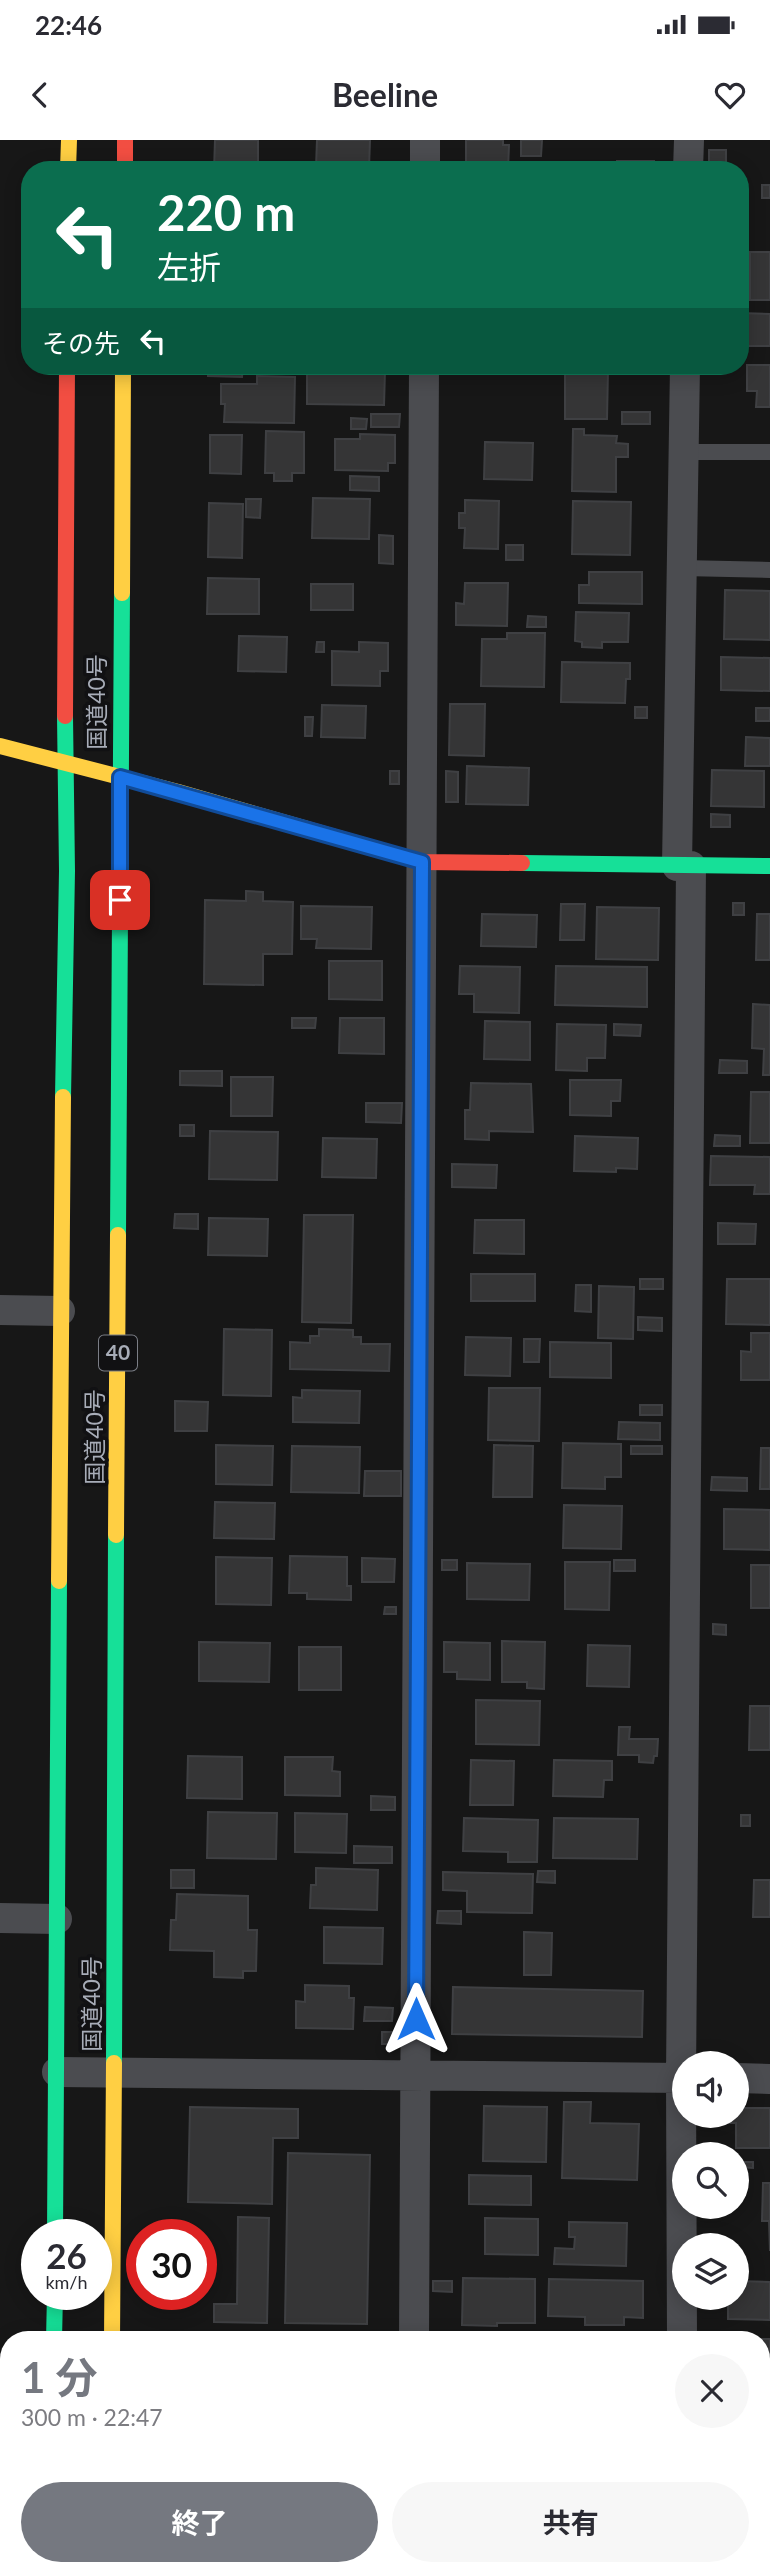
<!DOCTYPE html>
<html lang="ja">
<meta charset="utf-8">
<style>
body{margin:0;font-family:Lato,"Noto Sans JP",sans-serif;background:#f7f7f7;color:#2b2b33;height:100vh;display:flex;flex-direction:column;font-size:26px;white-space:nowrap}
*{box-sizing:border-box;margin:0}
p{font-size:23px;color:#7c7c81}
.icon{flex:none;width:38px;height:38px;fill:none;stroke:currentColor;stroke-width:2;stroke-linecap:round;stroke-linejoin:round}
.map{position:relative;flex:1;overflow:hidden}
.details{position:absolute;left:0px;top:2191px;width:770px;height:245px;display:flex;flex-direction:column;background:#fff;border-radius:28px 28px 0 0;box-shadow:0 4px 18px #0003}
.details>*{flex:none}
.hud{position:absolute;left:21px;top:21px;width:728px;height:214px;border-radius:28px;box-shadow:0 4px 18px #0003;background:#0b6e4f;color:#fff;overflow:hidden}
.tools{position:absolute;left:672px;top:1911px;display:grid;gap:14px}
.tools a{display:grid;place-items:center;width:77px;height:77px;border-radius:50%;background:#fff;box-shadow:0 4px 18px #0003;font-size:35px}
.speed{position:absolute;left:21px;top:2079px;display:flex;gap:14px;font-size:35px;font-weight:700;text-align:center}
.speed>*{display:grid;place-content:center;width:91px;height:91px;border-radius:50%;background:#fff;box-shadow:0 4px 18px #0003;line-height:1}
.speed small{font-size:18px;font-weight:400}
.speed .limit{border:10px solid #d22;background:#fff;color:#111}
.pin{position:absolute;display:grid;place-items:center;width:60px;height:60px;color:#fff;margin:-30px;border-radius:14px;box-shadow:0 4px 10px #0006}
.me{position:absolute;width:77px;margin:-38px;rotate:0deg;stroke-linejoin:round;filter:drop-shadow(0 0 5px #0008)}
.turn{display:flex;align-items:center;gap:24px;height:147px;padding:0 21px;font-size:32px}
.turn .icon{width:91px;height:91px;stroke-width:2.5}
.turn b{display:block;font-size:49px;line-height:60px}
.then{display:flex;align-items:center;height:66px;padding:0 21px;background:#0003;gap:14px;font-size:26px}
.round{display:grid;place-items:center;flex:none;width:74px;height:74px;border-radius:37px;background:#f7f7f7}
.summary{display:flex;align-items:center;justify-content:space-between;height:119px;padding:0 21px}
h1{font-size:42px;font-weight:700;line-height:52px;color:#757880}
.cta{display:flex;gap:14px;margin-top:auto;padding:14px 21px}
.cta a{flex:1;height:80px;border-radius:42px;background:#757880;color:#fff;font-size:28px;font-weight:700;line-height:80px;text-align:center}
.cta a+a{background:#f7f7f7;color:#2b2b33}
.status{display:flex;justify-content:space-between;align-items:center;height:49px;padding:0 35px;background:#fff;direction:ltr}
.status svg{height:19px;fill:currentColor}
header{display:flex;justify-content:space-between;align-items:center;height:91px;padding:0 21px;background:#fff;font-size:32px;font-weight:700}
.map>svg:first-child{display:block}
.building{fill:#353536;stroke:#3f4043;stroke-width:2}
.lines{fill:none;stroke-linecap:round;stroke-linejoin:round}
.lane{stroke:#4b4c50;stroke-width:16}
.street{stroke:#4b4c50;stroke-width:30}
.fast{stroke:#16e098;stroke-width:16}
.slow{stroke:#ffcf43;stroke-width:16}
.jam{stroke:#f24e42;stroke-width:16}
.route-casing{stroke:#114b97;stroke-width:18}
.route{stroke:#1a73e8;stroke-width:12}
.labels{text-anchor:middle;stroke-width:7;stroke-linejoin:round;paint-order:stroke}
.shield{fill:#111113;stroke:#7b7e86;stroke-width:2}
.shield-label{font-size:21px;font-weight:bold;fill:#a8adb8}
.street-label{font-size:23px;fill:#a8adb8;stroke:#111113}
</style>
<div class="status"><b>22:46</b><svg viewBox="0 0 49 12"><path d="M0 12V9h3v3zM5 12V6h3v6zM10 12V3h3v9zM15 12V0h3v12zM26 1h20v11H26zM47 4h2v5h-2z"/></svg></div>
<header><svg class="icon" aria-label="back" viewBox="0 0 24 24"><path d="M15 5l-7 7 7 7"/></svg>Beeline<svg class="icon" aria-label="heart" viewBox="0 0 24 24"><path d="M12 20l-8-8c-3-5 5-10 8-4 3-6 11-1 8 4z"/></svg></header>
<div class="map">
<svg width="770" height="2436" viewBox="0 0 770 2436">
<rect width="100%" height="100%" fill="#171717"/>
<path class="building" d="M 215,0 L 258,0 L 258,30 L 214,30 Z
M 317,0 L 370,0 L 369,28 L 316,27 Z
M 466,0 L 503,0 L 503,5 L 509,5 L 508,30 L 466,30 Z
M 521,0 L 542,0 L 541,16 L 521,16 Z
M 709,10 L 726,10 L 726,24 L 709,24 Z
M 617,21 L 654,21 L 654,30 L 617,30 Z
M 762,45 L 770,45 L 770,58 L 762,58 Z
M 750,112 L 770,112 L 770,160 L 750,160 Z
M 740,173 L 770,174 L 770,206 L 740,206 Z
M 747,225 L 770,225 L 770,267 L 756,267 L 757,251 L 747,251 Z
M 208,226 L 243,227 L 242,237 L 208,236 Z
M 565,229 L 608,230 L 607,279 L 565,279 Z
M 307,230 L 385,231 L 384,265 L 307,264 Z
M 257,236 L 295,237 L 294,283 L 224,282 L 225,264 L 221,264 L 221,244 L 257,244 Z
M 622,272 L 650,272 L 650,284 L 622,284 Z
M 371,274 L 400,274 L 399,287 L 371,287 Z
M 351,278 L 367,279 L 366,289 L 351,289 Z
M 573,289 L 584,289 L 584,295 L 617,296 L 616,303 L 628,304 L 628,317 L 616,317 L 616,352 L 572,351 Z
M 266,291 L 304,292 L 304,333 L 292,333 L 292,341 L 274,341 L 274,333 L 265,333 Z
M 360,294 L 395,295 L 395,323 L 388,323 L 388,331 L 335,330 L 335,299 L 360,299 Z
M 210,295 L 242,295 L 241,334 L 210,333 Z
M 485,302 L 533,303 L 532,340 L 484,339 Z
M 350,336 L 379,337 L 379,351 L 350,350 Z
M 313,358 L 370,359 L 369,399 L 312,398 Z
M 246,359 L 261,359 L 260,378 L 246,377 Z
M 465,360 L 499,361 L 498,409 L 464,408 L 465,388 L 459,388 L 459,373 L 465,373 Z
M 573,361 L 631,362 L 630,415 L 572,414 Z
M 209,363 L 243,364 L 242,418 L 208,417 Z
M 379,395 L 393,396 L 393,424 L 379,423 Z
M 506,405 L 523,405 L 523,420 L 506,420 Z
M 589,432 L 642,432 L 642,464 L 579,463 L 579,445 L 589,445 Z
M 208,438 L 259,439 L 259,474 L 207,474 Z
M 465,443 L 508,443 L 507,486 L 456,485 L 456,463 L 464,464 Z
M 311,444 L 353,444 L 353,470 L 311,470 Z
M 725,450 L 770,451 L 770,500 L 724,499 Z
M 576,472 L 629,473 L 628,502 L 602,502 L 602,508 L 582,507 L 582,502 L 575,501 Z
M 528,476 L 546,477 L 546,487 L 527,487 Z
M 507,493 L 545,493 L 544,547 L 481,546 L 482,499 L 507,499 Z
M 239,496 L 287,497 L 286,532 L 238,531 Z
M 317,502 L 324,502 L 324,512 L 316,512 Z
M 359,502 L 388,503 L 388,531 L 380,531 L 380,546 L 332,545 L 332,511 L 359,512 Z
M 721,517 L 770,518 L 770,551 L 721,550 Z
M 562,522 L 630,523 L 630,539 L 626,539 L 625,563 L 561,562 Z
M 450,564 L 485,564 L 484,616 L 449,615 Z
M 322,565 L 366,566 L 365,598 L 321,597 Z
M 635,567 L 647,567 L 647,578 L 635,578 Z
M 756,568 L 770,568 L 770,581 L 756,581 Z
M 305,577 L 313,577 L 312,596 L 305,596 Z
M 746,597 L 770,598 L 770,626 L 745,626 Z
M 467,626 L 529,628 L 528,665 L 466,664 Z
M 712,630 L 764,631 L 764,667 L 711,666 Z
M 390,631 L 399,631 L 399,644 L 390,644 Z
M 446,631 L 458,632 L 458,662 L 446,662 Z
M 711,674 L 730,675 L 730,687 L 711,687 Z
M 246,751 L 263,752 L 263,761 L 293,762 L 292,814 L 263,814 L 263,845 L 204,844 L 205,760 L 246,761 Z
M 733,763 L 744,763 L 744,775 L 733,775 Z
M 561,764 L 585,764 L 584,800 L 560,800 Z
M 301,766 L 372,767 L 371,809 L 316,808 L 317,799 L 301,799 Z
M 597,767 L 659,768 L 658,820 L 596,819 Z
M 482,774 L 537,775 L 536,807 L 481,806 Z
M 757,774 L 770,774 L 770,820 L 756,820 Z
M 329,821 L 382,821 L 382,860 L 329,859 Z
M 460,826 L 520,827 L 519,873 L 474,872 L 474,854 L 459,854 Z
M 556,826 L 647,827 L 647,867 L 555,865 Z
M 753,864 L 770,865 L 770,935 L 763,935 L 764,909 L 752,908 Z
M 292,878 L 316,878 L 315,888 L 292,888 Z
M 340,878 L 384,878 L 384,914 L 339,913 Z
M 485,881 L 530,882 L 530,920 L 484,919 Z
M 557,884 L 606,885 L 605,918 L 587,918 L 587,931 L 556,930 Z
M 614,884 L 641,885 L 640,896 L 614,895 Z
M 720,920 L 747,921 L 747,933 L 719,933 Z
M 180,931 L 222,931 L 222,946 L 180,945 Z
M 231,937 L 273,937 L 272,976 L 231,976 Z
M 570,940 L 621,940 L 620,961 L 611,961 L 611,976 L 570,975 Z
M 471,943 L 531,944 L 533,992 L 489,991 L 489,1000 L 465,999 L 465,970 L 470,970 Z
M 751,952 L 770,952 L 770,1003 L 750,1003 Z
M 366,963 L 402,963 L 401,983 L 366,982 Z
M 180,985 L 194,985 L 194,996 L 180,996 Z
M 210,991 L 278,992 L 277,1040 L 209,1039 Z
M 715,995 L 740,996 L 740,1006 L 714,1006 Z
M 575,996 L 638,998 L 637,1029 L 616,1028 L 616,1032 L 574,1031 Z
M 323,998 L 377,999 L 376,1038 L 322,1037 Z
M 711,1016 L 770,1017 L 770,1054 L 754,1054 L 755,1045 L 710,1045 Z
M 452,1024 L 497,1025 L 496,1048 L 452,1047 Z
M 175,1074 L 198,1074 L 198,1089 L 174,1088 Z
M 304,1075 L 353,1075 L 351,1183 L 302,1182 Z
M 209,1078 L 268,1079 L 267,1116 L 208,1115 Z
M 475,1080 L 524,1080 L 524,1114 L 474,1113 Z
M 718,1083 L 756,1084 L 755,1104 L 718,1104 Z
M 471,1134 L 535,1134 L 535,1161 L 471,1161 Z
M 640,1139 L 663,1139 L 663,1149 L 640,1149 Z
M 727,1139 L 770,1139 L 770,1185 L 726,1184 Z
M 576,1145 L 591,1145 L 591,1172 L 575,1171 Z
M 599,1146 L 634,1147 L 633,1199 L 598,1198 Z
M 638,1177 L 662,1178 L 662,1191 L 638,1190 Z
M 224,1189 L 272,1190 L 271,1256 L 223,1255 Z
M 319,1189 L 353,1190 L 353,1197 L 361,1197 L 361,1204 L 390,1204 L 389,1231 L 290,1229 L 290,1202 L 310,1203 L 310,1196 L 319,1196 Z
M 751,1193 L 770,1193 L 770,1240 L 741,1240 L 741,1211 L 751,1212 Z
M 466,1197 L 511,1198 L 510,1236 L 465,1235 Z
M 524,1199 L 540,1199 L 539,1222 L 524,1222 Z
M 550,1202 L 611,1203 L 611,1238 L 550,1237 Z
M 489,1248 L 540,1248 L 539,1301 L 488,1300 Z
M 302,1250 L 360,1251 L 359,1283 L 293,1282 L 293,1257 L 302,1258 Z
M 175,1261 L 208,1262 L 207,1291 L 175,1291 Z
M 640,1265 L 662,1265 L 662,1275 L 640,1275 Z
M 619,1282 L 660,1283 L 660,1300 L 618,1299 Z
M 563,1303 L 621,1304 L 621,1337 L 605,1337 L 605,1349 L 562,1348 Z
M 216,1305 L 273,1306 L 272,1345 L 216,1344 Z
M 494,1305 L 533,1306 L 532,1357 L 493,1357 Z
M 292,1306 L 360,1307 L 359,1353 L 291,1352 Z
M 631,1306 L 662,1306 L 662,1314 L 631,1314 Z
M 761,1308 L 770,1308 L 770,1349 L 760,1349 Z
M 365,1331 L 401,1331 L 401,1356 L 364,1356 Z
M 712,1337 L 747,1338 L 747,1351 L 711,1350 Z
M 215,1362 L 275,1363 L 274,1399 L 214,1398 Z
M 564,1365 L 622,1366 L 621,1409 L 563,1408 Z
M 724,1369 L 770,1370 L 770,1410 L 724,1409 Z
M 290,1416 L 347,1417 L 347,1446 L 351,1446 L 351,1460 L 307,1459 L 307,1453 L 289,1453 Z
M 216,1417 L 272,1418 L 271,1465 L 216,1464 Z
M 362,1418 L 395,1419 L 394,1442 L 362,1442 Z
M 442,1420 L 457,1420 L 457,1430 L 442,1430 Z
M 614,1420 L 635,1420 L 635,1431 L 614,1431 Z
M 565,1422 L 610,1422 L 609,1470 L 565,1469 Z
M 467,1423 L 530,1424 L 529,1460 L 467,1459 Z
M 751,1425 L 770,1425 L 770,1468 L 751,1468 Z
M 385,1467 L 396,1467 L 396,1474 L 384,1474 Z
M 713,1484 L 726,1485 L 726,1495 L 713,1494 Z
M 502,1501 L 545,1502 L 544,1549 L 527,1548 L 527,1542 L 502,1542 Z
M 199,1502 L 270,1503 L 269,1542 L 199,1541 Z
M 444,1502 L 490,1503 L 490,1540 L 457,1539 L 457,1532 L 444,1532 Z
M 588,1505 L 630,1506 L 629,1547 L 587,1546 Z
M 299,1507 L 341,1507 L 341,1550 L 299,1550 Z
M 476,1560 L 540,1561 L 539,1605 L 476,1604 Z
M 750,1566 L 770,1566 L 770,1610 L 749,1610 Z
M 619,1587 L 630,1587 L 629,1599 L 658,1599 L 657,1616 L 654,1616 L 653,1623 L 639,1622 L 639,1615 L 618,1615 Z
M 188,1616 L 242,1617 L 242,1659 L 187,1658 Z
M 285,1617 L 333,1617 L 332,1631 L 340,1632 L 340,1656 L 285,1655 Z
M 471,1620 L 514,1621 L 513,1665 L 470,1665 Z
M 554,1620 L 612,1621 L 612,1640 L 604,1640 L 603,1657 L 553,1656 Z
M 371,1656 L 395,1657 L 395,1670 L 371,1670 Z
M 208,1672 L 277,1673 L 276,1719 L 207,1718 Z
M 295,1673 L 347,1674 L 346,1713 L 295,1712 Z
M 741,1675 L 750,1675 L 750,1686 L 741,1686 Z
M 464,1678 L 538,1680 L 537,1722 L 508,1722 L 508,1712 L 463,1711 Z
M 554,1678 L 638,1679 L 637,1719 L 553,1718 Z
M 354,1706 L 392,1707 L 392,1723 L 354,1723 Z
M 316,1728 L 378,1730 L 377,1770 L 310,1768 L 311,1745 L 316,1745 Z
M 171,1730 L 194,1730 L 194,1748 L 171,1748 Z
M 538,1731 L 555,1731 L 555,1743 L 537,1742 Z
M 443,1732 L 533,1734 L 532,1773 L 467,1772 L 467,1751 L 443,1750 Z
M 754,1740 L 770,1740 L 770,1777 L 753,1777 Z
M 177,1754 L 248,1756 L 248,1790 L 257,1790 L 256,1831 L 243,1831 L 243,1838 L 214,1837 L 214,1811 L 170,1810 L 171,1780 L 176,1780 Z
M 438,1771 L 461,1771 L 461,1784 L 437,1783 Z
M 324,1787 L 383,1788 L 382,1824 L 324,1823 Z
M 524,1792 L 552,1793 L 551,1835 L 524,1835 Z
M 305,1845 L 349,1846 L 349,1858 L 354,1858 L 353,1889 L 296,1888 L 296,1861 L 305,1862 Z
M 453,1847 L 643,1851 L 642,1897 L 452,1894 Z
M 365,1867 L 393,1868 L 392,1881 L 364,1881 Z
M 382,1892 L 394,1892 L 394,1904 L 382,1904 Z
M 564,1962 L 591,1962 L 590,1983 L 639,1984 L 637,2040 L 562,2038 Z
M 484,1966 L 547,1967 L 546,2022 L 483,2021 Z
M 190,1967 L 298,1969 L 298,1998 L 273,1998 L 272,2064 L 188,2062 Z
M 737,1968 L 770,1968 L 770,2008 L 736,2008 L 736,1983 L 729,1983 L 729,1976 L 737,1976 Z
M 288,2013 L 370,2015 L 367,2184 L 285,2183 Z
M 737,2022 L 753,2022 L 753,2028 L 737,2027 Z
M 469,2035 L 531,2036 L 531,2065 L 469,2064 Z
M 763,2043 L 770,2043 L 770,2111 L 769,2081 L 762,2081 Z
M 238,2077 L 269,2078 L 267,2183 L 214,2182 L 214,2164 L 237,2164 Z
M 485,2078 L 538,2079 L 538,2115 L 485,2114 Z
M 569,2082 L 627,2083 L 626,2126 L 554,2124 L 555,2108 L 574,2109 L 575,2097 L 569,2097 Z
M 463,2138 L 535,2139 L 535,2183 L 497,2183 L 497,2186 L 462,2185 Z
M 549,2139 L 643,2141 L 643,2178 L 624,2177 L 624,2185 L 585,2185 L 585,2177 L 548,2176 Z
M 433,2141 L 452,2141 L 452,2152 L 433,2151 Z
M 737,2141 L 770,2142 L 770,2180 L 728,2179 L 728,2158 L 737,2158 Z
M 758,2199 L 770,2199 L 770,2239 L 766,2239 L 766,2211 L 761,2211 L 761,2200 Z
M 761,2262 L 770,2262 L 770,2297 L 761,2297 Z
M 761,2315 L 770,2315 L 770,2351 L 761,2351 Z
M 761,2424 L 770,2424 L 770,2436 L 714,2436 L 714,2427 L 761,2427 Z
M 433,2427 L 526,2427 L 526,2436 L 433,2436 Z
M 547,2427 L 568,2427 L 568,2436 L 547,2436 Z
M 592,2427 L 648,2427 L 648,2436 L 591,2436 Z"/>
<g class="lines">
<path class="lane" d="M 684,312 L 770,312
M 682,428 L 770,430"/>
<path class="street" d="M 425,30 L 425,0
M 688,30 L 689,0
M 677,726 L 685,226
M 0,1170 L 60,1171
M 0,1778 L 57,1779
M 57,1932 L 684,1938
M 737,1938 L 770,1939
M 414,2200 L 424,226
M 682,2200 L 681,1938 L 691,726
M 0,2386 L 9,2386
M 761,2396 L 770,2396
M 413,2436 L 413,2427
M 682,2436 L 682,2427"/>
<path class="fast" d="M 522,723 L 770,726
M 63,957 L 67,731 L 65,576
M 118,1095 L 122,453
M 114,1923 L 116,1395
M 55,2095 L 59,1441
M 54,2200 L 55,2154"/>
<path class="slow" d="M 68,30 L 69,0
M 122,453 L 123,226
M 0,606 L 178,652 L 307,689
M 116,1395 L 118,1095
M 59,1441 L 63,957
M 112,2200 L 114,1923
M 110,2427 L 110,2436
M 51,2436 L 52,2427"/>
<path class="jam" d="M 125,0 L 125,30
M 65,576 L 67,226
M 307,689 L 422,722 L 522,723"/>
</g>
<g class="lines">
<defs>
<path id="route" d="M 120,760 L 120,637 L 422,722 L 416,1879"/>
</defs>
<use href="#route" class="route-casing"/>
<use href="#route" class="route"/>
</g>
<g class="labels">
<rect class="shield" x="99" y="1195.5" width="38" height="35" rx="5"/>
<g class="shield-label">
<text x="118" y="1220">40</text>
</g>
<g class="street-label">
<text transform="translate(97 562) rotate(-90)" y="8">国道40号</text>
<text transform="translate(95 1297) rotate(-90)" y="8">国道40号</text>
<text transform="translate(92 1864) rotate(-90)" y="8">国道40号</text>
</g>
</g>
</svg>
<div class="tools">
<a><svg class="icon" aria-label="sound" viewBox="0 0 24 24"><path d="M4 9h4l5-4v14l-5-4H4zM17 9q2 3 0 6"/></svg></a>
<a><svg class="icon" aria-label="search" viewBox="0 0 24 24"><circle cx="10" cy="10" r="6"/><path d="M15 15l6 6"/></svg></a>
<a><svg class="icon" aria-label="layers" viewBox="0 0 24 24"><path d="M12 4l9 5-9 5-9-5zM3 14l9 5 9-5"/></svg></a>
</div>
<div class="speed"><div>26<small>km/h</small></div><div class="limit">30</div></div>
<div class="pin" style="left:120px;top:760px;background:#d93025"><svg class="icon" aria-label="arrive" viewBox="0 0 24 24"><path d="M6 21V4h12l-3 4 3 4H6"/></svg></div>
<svg class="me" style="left:416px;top:1879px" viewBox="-20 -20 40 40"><path d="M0-17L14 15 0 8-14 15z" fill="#1a73e8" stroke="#fff" stroke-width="4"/></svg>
<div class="hud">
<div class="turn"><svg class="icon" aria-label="left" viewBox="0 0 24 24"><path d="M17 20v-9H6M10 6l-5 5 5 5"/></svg><div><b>220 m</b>左折</div></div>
<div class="then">その先<svg class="icon" aria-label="left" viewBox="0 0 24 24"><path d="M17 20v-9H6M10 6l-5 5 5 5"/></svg></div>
</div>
<section class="details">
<div class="summary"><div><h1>1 分</h1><p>300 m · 22:47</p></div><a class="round"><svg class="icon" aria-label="close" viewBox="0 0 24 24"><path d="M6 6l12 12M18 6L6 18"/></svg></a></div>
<div class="cta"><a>終了</a><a>共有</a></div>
</section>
</div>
